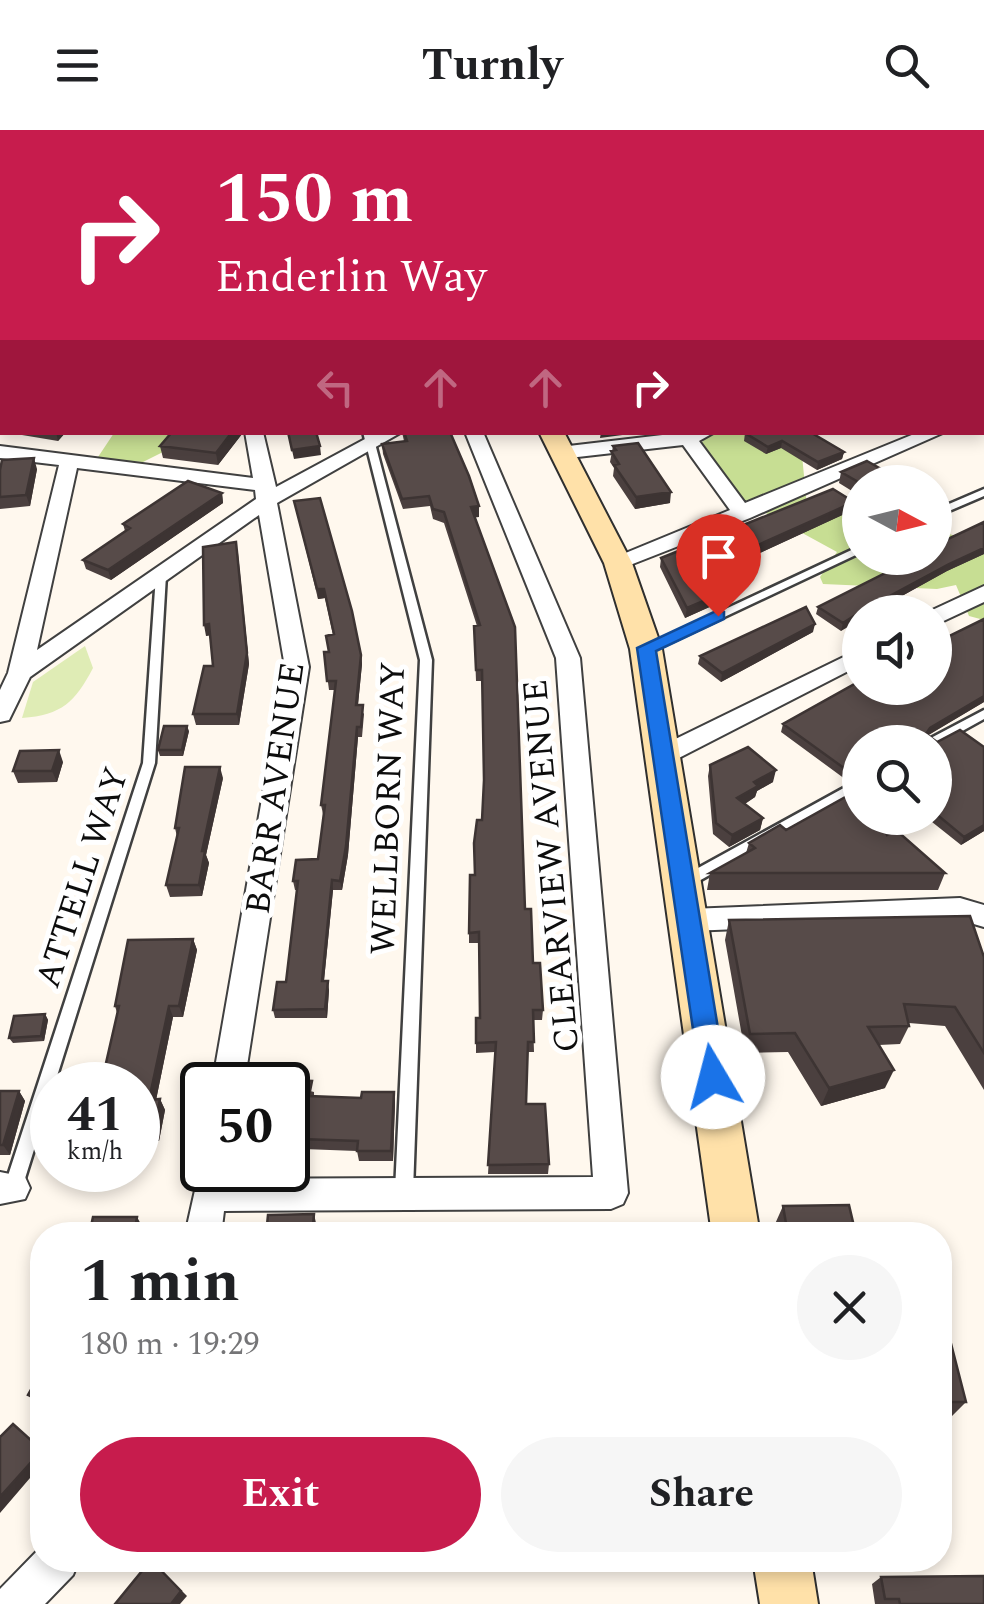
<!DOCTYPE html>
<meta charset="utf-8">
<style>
body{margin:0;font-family:Spectral,serif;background:#f6f6f6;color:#202124;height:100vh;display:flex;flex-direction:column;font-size:38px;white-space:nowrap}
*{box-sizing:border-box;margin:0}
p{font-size:32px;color:#757577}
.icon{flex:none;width:55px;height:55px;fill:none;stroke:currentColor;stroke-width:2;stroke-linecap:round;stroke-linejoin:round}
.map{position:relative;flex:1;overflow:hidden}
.side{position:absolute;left:30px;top:1092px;width:922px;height:350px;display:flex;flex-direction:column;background:#fff;border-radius:40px;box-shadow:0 5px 15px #0003}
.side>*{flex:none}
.guide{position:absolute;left:0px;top:0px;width:985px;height:305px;box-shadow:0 5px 15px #0003;background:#c71c4d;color:#fff;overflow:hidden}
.needle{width:65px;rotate:97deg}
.tools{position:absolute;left:842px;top:335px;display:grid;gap:20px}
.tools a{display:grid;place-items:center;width:110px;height:110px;border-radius:50%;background:#fff;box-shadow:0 5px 15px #0003;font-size:50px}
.speed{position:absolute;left:30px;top:932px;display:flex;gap:20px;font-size:50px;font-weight:700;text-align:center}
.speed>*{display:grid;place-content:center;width:130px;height:130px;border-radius:50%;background:#fff;box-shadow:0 5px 15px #0003;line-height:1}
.speed small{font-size:25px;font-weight:400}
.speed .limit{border:5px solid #111;border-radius:15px;background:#fff;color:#111}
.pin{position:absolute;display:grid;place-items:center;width:85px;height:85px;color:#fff;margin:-102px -42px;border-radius:50% 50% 50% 0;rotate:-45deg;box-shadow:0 0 10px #0007}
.pin .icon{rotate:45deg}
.me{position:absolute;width:110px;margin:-55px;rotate:352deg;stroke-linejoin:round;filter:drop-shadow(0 0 8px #0008)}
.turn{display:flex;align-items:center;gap:35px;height:210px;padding:0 50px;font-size:45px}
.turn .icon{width:130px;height:130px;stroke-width:2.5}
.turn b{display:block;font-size:70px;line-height:85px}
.lanes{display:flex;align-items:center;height:95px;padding:0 50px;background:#0003;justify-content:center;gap:50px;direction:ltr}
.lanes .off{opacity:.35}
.round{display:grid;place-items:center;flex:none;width:105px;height:105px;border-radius:52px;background:#f6f6f6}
.overview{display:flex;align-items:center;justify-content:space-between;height:170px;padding:0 50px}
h1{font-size:60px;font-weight:700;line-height:75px}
.cta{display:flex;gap:20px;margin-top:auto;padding:20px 50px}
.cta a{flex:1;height:115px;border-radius:60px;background:#c71c4d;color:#fff;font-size:40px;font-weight:700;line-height:115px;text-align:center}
.cta a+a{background:#f6f6f6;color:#202124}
header{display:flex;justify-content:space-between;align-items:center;height:130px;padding:0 50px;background:#fff;font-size:45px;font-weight:700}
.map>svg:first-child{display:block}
.green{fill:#dfecb5}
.forest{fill:#c7de93}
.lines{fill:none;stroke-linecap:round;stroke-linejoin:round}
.lane-casing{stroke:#404040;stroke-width:5}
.street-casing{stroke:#404040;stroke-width:4}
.secondary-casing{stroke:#2f2f2f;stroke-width:4}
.primary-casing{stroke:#1e1e1e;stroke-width:6}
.lane{fill:#fff;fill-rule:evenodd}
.street{fill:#fff;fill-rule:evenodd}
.secondary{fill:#ffe1a9;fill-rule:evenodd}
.primary{fill:#ffb15e;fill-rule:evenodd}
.wall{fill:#4b403f}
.shaded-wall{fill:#3d3433}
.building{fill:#574b49;stroke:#3d3433;stroke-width:2.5}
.route{fill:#1a73e8;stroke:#114b97;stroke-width:2.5}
.labels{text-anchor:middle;stroke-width:10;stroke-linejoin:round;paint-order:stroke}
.street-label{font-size:35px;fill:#0d0d0d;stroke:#fff}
</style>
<header><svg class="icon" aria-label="menu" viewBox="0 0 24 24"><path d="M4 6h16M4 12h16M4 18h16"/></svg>Turnly<svg class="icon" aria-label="search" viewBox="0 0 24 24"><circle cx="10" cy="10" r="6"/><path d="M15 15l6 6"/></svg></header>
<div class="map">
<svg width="984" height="1474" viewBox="0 0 984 1474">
<rect width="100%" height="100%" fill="#fff8ee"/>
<path class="green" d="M 85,516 L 93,538 C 75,572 62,585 22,588 L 33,552 Z"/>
<path class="forest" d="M 114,303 L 201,303 L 143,332 L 96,330 Z
M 711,303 L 770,303 L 802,325 L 807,377 L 860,386 L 860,428 L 935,428 L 935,405 L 943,402 L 984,415 L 984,490 L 969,486 L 956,455 L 937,459 L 823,454 L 820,447 L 837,422 L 742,370 L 699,315 Z"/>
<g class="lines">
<defs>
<path id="lane" d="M 310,0 L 316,0 L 317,2 L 311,2 Z
M 563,0 L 658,0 L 659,1 L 626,2 Z
M 363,302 L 372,302 L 432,530 L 413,1061 L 410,1067 L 404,1069 L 398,1067 L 395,1061 L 420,530 Z
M 984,359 L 984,366 L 935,387 L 935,380 Z
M 860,416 L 860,423 L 650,522 L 646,523 L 640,519 Z
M 161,442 L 166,445 L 155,633 L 22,1058 L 19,1064 L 13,1066 L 7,1064 L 4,1058 L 143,633 L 156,445 Z
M 984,580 L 984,589 L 937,615 L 935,616 L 935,612 L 927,612 L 929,609 Z
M 860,649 L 860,660 L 690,756 L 680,756 L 678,752 L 680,748 Z"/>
<path id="street" d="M 210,0 L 222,0 L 223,2 L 211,2 Z
M 402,0 L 414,0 L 415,2 L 403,2 Z
M 649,0 L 661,0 L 662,2 L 650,2 Z
M 982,50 L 984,50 L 984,58 L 982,58 Z
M 0,134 L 2,135 L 2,143 L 0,144 Z
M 982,163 L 984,163 L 984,173 L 982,173 Z
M 984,190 L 984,200 L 982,201 L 982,191 Z
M 0,216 L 2,216 L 2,226 L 0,226 Z
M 984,277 L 984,288 L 982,288 L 982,277 Z
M 245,302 L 263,302 L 276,357 L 378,302 L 402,302 L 277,373 L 309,537 L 244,955 L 212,955 L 285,537 L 259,385 L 30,547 L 9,590 L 0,592 L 0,560 L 8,543 L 59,335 L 0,328 L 0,316 L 253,348 ZM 77,338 L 255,360 L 256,369 L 37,520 Z
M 465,302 L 483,302 L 580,528 L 628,1063 L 623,1074 L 611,1079 L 224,1081 L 221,1105 L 185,1105 L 202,1029 L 202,1040 L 231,1040 L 230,1049 L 593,1047 L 556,528 Z
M 688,302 L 715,302 L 699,311 L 745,373 L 919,302 L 945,302 L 750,388 L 625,437 L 611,437 L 607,433 L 611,429 L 730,380 L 683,315 L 560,329 L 551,323 L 560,317 Z
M 984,456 L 984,472 L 935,495 L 935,482 L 928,482 Z
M 860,519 L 860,535 L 673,631 L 664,634 L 651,625 L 655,619 Z
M 960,768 L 984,775 L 984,797 L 960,790 L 690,801 L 680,798 L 676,790 L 680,782 L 690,779 Z
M 0,1042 L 25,1047 L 30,1058 L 25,1069 L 0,1074 Z
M 42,1416 L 42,1430 L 79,1430 L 73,1445 L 45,1474 L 0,1474 L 0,1459 Z"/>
<path id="secondary" d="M 982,34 L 984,34 L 984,44 L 982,44 Z
M 0,109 L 2,109 L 2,121 L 0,121 Z
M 539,302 L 564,302 L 632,433 L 662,519 L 760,1105 L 712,1105 L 630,519 L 604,433 Z
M 753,1430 L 811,1430 L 818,1474 L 760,1474 Z"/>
<path id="primary" d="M 903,0 L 925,0 L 926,2 L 904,2 Z
M 982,20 L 984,20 L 984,32 L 982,32 Z"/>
</defs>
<use href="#lane" class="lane-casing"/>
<use href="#street" class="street-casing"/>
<use href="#secondary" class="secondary-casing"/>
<use href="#primary" class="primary-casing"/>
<use href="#lane" class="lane"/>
<use href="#street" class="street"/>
<use href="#secondary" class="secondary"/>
<use href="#primary" class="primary"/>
</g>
<path class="wall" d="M 941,0 L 984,0 L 984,15 L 982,15 L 982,2 L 945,2 Z
M 4,302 L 66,302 L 58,311 Z
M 402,302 L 479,376 L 479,387 L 474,387 L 525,779 L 533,833 L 543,880 L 542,890 L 533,890 L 534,922 L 528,922 L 526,974 L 549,1034 L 548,1044 L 488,1044 L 495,922 L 476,923 L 476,888 L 480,888 L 480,813 L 469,813 L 469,803 L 482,690 L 484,652 L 482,551 L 476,551 L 474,496 L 477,496 L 444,393 L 433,389 L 430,376 L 403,379 L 383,324 L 382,314 L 404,311 Z
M 745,303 L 815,306 L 844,322 L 842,329 L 817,340 L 781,318 L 766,324 L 744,311 Z
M 242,304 L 218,335 L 163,328 L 160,316 Z
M 613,316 L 670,373 L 635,379 L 613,346 L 614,338 L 610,332 Z
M 37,339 L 30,376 L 0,379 L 0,340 Z
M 841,342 L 860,352 L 860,366 L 839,353 Z
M 222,363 L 223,373 L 111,450 L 86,439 L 83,430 L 125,401 L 123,394 Z
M 294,371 L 361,525 L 362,534 L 358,575 L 364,584 L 362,607 L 358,607 L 348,725 L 342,760 L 333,760 L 324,851 L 329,860 L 327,888 L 275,888 L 273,880 L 286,852 L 297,760 L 295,760 L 293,751 L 318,729 L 324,684 L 323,684 L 321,675 L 335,560 L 329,560 L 324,522 L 328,522 L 333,505 L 325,468 L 318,469 Z
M 854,372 L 851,381 L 708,447 L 727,461 L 725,470 L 685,488 L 660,437 L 661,428 Z
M 984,392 L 984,424 L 947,441 L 873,482 L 860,482 L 841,501 L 816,484 L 818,477 L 900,436 L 901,430 Z
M 238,423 L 249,534 L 239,595 L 196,595 L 193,584 L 213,536 L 210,505 L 206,506 Z
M 813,502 L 721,552 L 698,534 L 700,526 Z
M 984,572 L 928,605 L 937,612 L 984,617 L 984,701 L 961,715 L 927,688 L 935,688 L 935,612 L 860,612 L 860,640 L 845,649 L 781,602 L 783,594 Z
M 189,601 L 183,626 L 160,626 L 158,620 Z
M 63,632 L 57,652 L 18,653 L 13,641 Z
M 710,635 L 773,652 L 757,661 L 755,667 L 745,674 L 763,688 L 760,700 L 729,717 L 713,704 L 708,646 Z
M 223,648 L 206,725 L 209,733 L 202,766 L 170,767 L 166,755 L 177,707 L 175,698 Z
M 786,700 L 887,705 L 945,743 L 938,760 L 707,760 L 710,743 L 746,723 L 749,713 Z
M 729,790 L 984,827 L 984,960 L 945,896 L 909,893 L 909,896 L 900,914 L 879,915 L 885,958 L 821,976 L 788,922 L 745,923 L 725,810 Z
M 193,809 L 197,820 L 183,887 L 173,887 L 156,970 L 160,969 L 165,980 L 159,1011 L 138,1011 L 138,955 L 115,876 Z
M 45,884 L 48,890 L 44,911 L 13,913 L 9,908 Z
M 287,955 L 314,962 L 314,966 L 361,968 L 394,962 L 395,972 L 393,1031 L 359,1031 L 357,1021 L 303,1019 L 300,1008 L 288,1008 Z
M 0,961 L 19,961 L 25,971 L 10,1025 L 0,1025 Z
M 783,1076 L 856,1105 L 777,1105 L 775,1094 Z
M 940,1202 L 966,1272 L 952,1286 L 940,1286 Z
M 42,1240 L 42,1276 L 35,1273 L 28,1265 Z
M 881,1447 L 984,1474 L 875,1474 L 872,1454 Z"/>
<path class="shaded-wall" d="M 56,302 L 66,302 L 58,311 Z
M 232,302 L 241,302 L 242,304 L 218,335 L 216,323 Z
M 601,302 L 645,302 L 600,308 Z
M 782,311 L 781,318 L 766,324 L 768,317 Z
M 320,316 L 321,325 L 294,329 L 292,320 Z
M 844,322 L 842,329 L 817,340 L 818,332 Z
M 34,328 L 37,339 L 30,376 L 26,365 Z
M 671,362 L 670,373 L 635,379 L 636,367 Z
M 222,363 L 223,373 L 111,450 L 108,440 Z
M 854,372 L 851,381 L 699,451 L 700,441 Z
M 479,376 L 479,387 L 471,388 L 471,377 Z
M 236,412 L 249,534 L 239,595 L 237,584 Z
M 984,418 L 984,424 L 947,441 L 873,482 L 863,482 L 949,434 Z
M 317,459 L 324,459 L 325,468 L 318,469 Z
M 727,461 L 725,470 L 685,488 L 687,478 Z
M 860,484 L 860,490 L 841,501 L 843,493 Z
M 209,494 L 211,505 L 206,506 L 204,495 Z
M 815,494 L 813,502 L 721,552 L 722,543 Z
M 361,525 L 362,534 L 357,584 L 356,575 Z
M 984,566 L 984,572 L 927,606 L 923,612 L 930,598 Z
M 187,596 L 189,601 L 183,626 L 182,620 Z
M 357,597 L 358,607 L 348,725 L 342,760 L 340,751 Z
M 59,620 L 63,632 L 57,652 L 52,641 Z
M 860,634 L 860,640 L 845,649 L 848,641 Z
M 220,637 L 223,648 L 206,725 L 209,733 L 202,766 L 199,755 L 202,721 Z
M 776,640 L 773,652 L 757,661 L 755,667 L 735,680 L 737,668 L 754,652 Z
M 763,688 L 760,700 L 729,717 L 732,705 Z
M 984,695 L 984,701 L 961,715 L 964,707 Z
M 332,750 L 333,760 L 323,860 L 322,851 Z
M 193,809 L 197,820 L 183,887 L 179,876 Z
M 328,851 L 329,860 L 327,888 L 325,879 Z
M 169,876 L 173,887 L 154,980 L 149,970 Z
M 45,884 L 48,890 L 44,911 L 41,906 Z
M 894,940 L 885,958 L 821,976 L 829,958 Z
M 19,961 L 25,971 L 10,1025 L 3,1015 Z
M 394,962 L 395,972 L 393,1031 L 391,1021 Z
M 160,969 L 165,980 L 159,1011 L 154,1001 Z
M 314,1084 L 316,1093 L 315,1105 L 312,1105 Z
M 137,1087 L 142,1096 L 141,1105 L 134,1105 Z
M 42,1320 L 42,1334 L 0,1383 L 0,1367 Z
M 151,1430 L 187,1466 L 180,1474 L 171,1474 Z"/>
<path class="building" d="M 7,0 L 62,0 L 59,2 L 2,2 L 2,59 L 0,57 L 0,1 Z
M 102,0 L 198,0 L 198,2 L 100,2 Z
M 240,0 L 266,0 L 267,2 L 242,2 Z
M 318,0 L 386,0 L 387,2 L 318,2 Z
M 432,0 L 465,0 L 569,2 L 434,2 Z
M 668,0 L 869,0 L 870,2 L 668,2 Z
M 957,0 L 984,0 L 984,7 L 982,7 L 982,2 L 961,2 Z
M 0,141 L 2,141 L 2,201 L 0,201 Z
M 982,209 L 984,209 L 984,235 L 982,235 Z
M 172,302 L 232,302 L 216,323 L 160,316 Z
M 288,302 L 316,302 L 320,316 L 292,320 Z
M 404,302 L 450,302 L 469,346 L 479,376 L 471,377 L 515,497 L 525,779 L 531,779 L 533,833 L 540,833 L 543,880 L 533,880 L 534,912 L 528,912 L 526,974 L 545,974 L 549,1034 L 488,1035 L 496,912 L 476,913 L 476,888 L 480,888 L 479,802 L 469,803 L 470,745 L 475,745 L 474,713 L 477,690 L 482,690 L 484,650 L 482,540 L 476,540 L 474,496 L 480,495 L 444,382 L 433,379 L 429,366 L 402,369 L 382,314 L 407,311 Z
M 747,302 L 810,302 L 844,322 L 818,332 L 782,311 L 768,317 L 745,303 Z
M 638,313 L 671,362 L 636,367 L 614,335 L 619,334 L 611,321 L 616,320 L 613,316 Z
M 34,328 L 26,365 L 0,367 L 0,340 L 2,330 Z
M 867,331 L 897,348 L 886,352 L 860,353 L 841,342 Z
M 188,351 L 222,363 L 108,440 L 83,430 L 130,398 L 123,394 Z
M 833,359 L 854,372 L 700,441 L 727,461 L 687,478 L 661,428 Z
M 320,368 L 352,481 L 361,525 L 356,575 L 363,575 L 361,597 L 357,597 L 346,716 L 340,751 L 332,750 L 322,851 L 328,851 L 325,879 L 273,880 L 277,852 L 286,852 L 298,751 L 293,751 L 296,730 L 318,729 L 325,675 L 321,675 L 336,551 L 327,551 L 324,522 L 329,522 L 326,506 L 334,504 L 324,459 L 317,459 L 294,371 Z
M 984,392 L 984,418 L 949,434 L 860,482 L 843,493 L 818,477 L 905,433 L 901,430 L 908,428 L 935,428 L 935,415 Z
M 236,412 L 247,523 L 237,584 L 193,584 L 204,536 L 213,536 L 209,494 L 204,495 L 203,417 Z
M 806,477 L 815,494 L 722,543 L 700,526 Z
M 984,489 L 984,566 L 930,598 L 926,604 L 937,612 L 960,600 L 984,617 L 984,695 L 964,707 L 935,683 L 935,612 L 860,612 L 860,634 L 848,641 L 783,594 L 860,551 L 860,558 L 935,558 L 935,513 Z
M 164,596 L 187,596 L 182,620 L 158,620 Z
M 748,617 L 776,640 L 754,652 L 758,656 L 737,668 L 763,688 L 732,705 L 716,693 L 710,635 Z
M 59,620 L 52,641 L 13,641 L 20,621 Z
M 185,637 L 220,637 L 202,721 L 205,721 L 199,755 L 166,755 L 179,698 L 175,698 Z
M 849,665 L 860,674 L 860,688 L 877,688 L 880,690 L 887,705 L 896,700 L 945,743 L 710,743 L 755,718 L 749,713 L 780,695 L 786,700 Z
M 970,786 L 984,827 L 984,923 L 955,877 L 904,874 L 909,896 L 868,897 L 894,940 L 829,958 L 795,903 L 750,904 L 729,790 Z
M 193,809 L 179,876 L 169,876 L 149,970 L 160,969 L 154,1001 L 138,1001 L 138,955 L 101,955 L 119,876 L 115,876 L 128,810 Z
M 45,884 L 41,906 L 9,908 L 14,886 Z
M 288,950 L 312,951 L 309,966 L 361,968 L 362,962 L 394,962 L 391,1021 L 357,1021 L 358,1011 L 300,1009 L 304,998 L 288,998 Z
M 0,961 L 19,961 L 3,1015 L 0,1015 Z
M 849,1075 L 856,1105 L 788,1105 L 783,1076 Z
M 314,1084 L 312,1105 L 266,1105 L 268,1085 Z
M 93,1087 L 137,1087 L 134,1105 L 89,1105 Z
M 940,1202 L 948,1202 L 966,1272 L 940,1272 Z
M 42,1240 L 42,1271 L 28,1265 Z
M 13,1294 L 42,1320 L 0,1367 L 0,1307 Z
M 151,1430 L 181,1461 L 171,1474 L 115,1474 Z
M 984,1446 L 984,1474 L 900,1474 L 899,1469 L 885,1469 L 881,1447 Z"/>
<path class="route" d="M 718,480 L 724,482 L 724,489 L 656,521 L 726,947 L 722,955 L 713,959 L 704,955 L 700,947 L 637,518 Z"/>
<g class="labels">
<g class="street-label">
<text transform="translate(274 658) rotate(-82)" y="12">BARR AVENUE</text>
<text transform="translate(387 678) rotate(-88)" y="12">WELLBORN WAY</text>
<text transform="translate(550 736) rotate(-95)" y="12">CLEARVIEW AVENUE</text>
<text transform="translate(81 747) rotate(-72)" y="12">ATTELL WAY</text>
</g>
</g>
</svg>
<div class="tools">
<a><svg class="needle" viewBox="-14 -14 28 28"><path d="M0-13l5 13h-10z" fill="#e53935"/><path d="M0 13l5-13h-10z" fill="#757577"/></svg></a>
<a><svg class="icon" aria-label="sound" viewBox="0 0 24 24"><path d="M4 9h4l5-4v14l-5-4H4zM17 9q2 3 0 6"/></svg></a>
<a><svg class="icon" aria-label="search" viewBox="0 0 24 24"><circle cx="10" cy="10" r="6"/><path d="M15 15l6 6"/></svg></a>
</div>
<div class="speed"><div>41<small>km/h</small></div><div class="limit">50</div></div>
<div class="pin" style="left:718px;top:486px;background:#d93025"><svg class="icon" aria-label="arrive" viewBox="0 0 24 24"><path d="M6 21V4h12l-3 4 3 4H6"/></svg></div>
<svg class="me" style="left:713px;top:947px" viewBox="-20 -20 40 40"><circle r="19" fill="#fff"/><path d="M0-13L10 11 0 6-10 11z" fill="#1a73e8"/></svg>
<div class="guide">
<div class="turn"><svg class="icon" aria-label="right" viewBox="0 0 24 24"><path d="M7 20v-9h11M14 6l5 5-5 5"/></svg><div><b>150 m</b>Enderlin Way</div></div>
<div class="lanes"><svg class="icon off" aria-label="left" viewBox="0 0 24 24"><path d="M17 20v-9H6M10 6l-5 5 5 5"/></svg><svg class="icon off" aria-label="ahead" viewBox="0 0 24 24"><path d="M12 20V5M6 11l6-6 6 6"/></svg><svg class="icon off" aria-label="ahead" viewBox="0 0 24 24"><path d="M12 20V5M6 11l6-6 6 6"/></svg><svg class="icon" aria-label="right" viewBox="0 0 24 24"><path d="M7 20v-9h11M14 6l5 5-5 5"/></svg></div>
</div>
<section class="side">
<div class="overview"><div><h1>1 min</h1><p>180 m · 19:29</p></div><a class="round"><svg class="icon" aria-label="close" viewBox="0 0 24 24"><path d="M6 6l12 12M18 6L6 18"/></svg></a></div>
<div class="cta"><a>Exit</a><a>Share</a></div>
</section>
</div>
